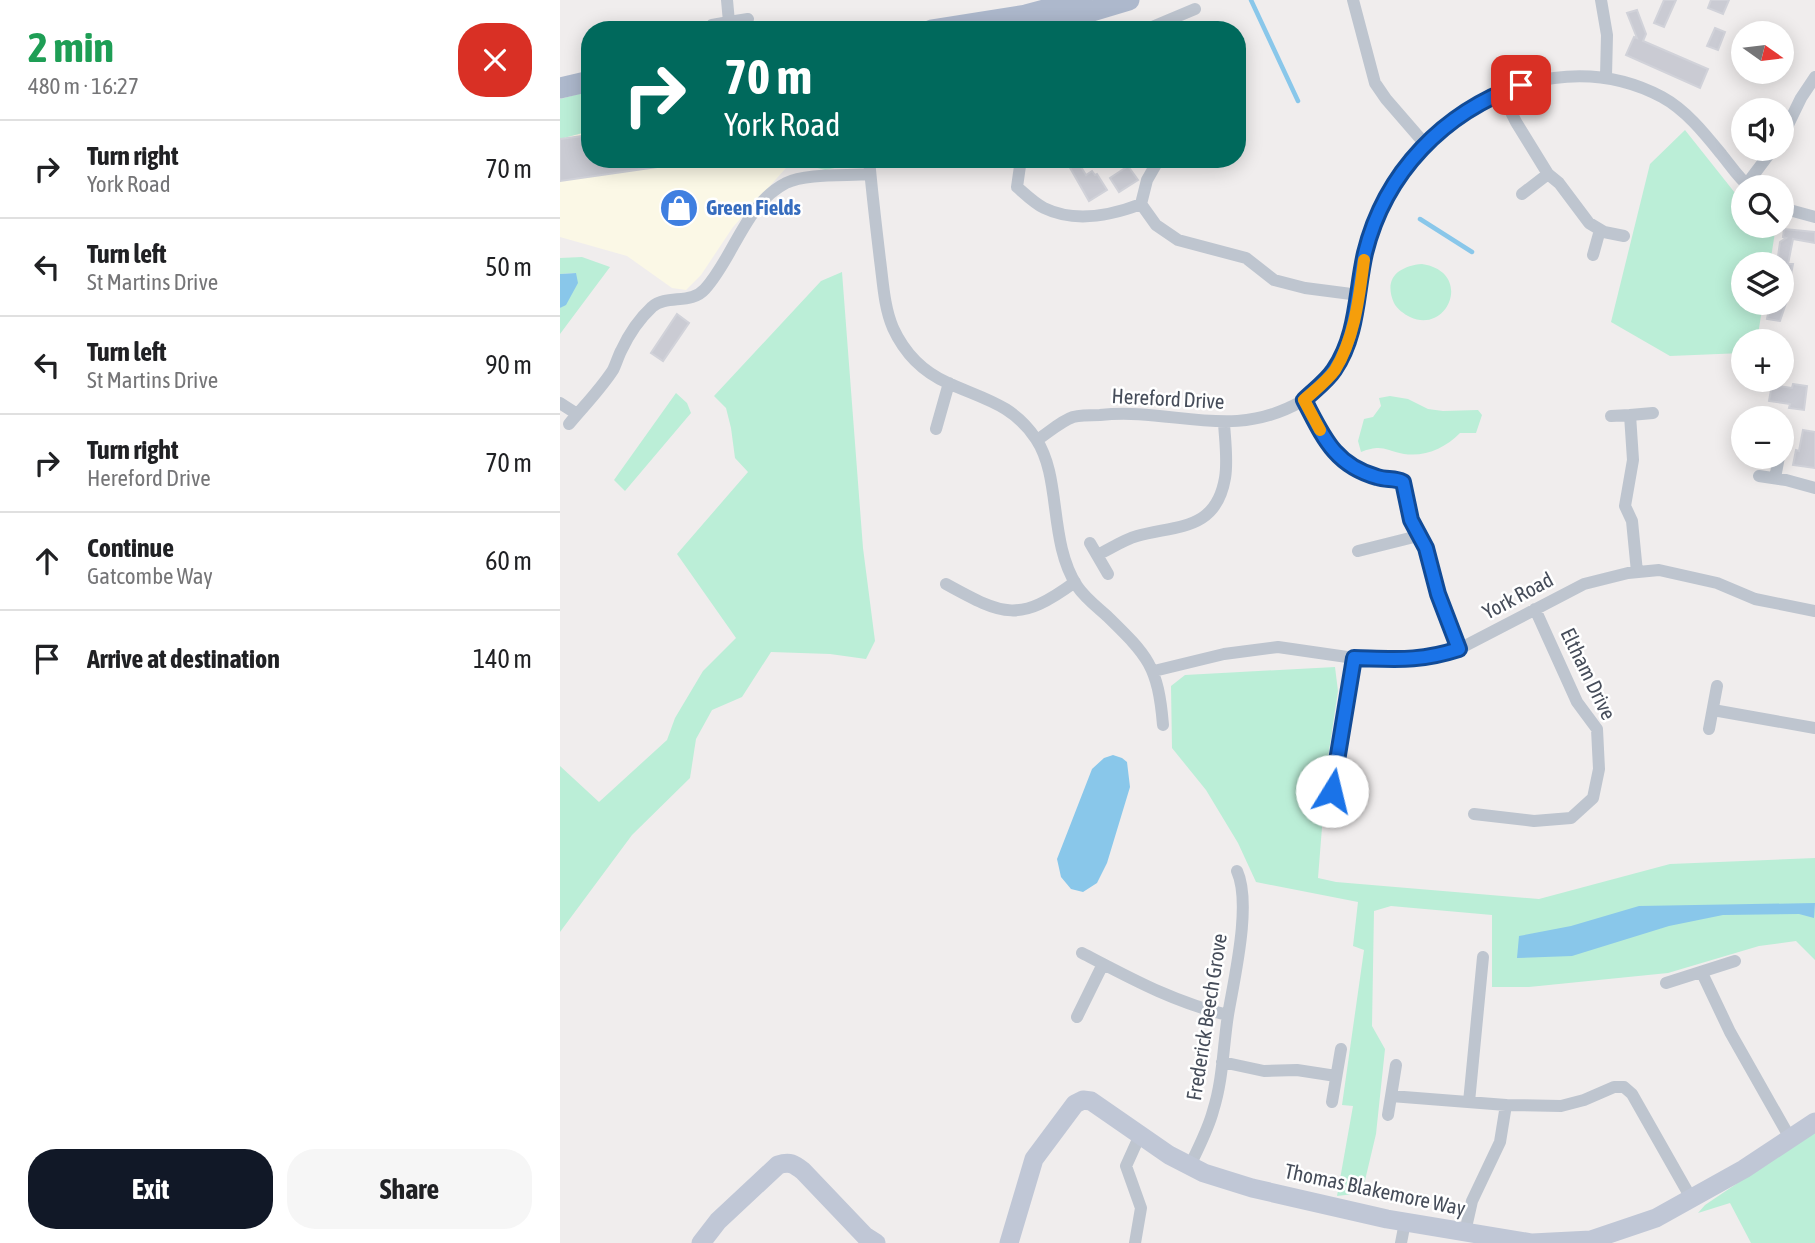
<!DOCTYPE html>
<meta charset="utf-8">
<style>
body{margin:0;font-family:"Asap Condensed",sans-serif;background:#f6f6f6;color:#202124;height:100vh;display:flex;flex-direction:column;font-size:26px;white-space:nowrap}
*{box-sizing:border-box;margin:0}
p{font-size:23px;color:#757577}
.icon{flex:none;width:38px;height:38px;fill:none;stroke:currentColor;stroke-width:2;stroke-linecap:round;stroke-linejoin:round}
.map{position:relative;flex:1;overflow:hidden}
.side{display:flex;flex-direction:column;background:#fff;width:560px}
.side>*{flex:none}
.banner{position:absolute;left:21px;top:21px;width:665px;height:147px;border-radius:28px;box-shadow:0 4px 18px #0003;background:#00695c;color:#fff;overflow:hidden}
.needle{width:46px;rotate:104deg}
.tools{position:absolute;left:1171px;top:21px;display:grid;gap:14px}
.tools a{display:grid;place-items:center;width:63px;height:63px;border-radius:50%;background:#fff;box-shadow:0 4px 18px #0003;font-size:35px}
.pin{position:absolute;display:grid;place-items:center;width:60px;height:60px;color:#fff;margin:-30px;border-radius:14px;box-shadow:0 4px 10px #0006}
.me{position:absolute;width:77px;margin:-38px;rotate:9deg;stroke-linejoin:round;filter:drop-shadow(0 0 5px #0008)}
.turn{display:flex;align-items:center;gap:24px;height:147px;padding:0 28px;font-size:32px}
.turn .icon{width:91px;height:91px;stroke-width:2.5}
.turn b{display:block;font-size:49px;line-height:60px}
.round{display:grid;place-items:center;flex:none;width:74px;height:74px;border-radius:28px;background:#f6f6f6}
.headline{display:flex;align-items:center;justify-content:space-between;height:119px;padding:0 28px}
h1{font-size:42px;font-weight:700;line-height:52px;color:#1e9e55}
.button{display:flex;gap:14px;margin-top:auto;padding:14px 28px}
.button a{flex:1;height:80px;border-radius:28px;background:#111827;color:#fff;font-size:28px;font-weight:700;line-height:80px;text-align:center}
.button a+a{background:#f6f6f6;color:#202124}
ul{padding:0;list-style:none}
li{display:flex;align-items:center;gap:21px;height:98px;padding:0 28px;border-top:2px solid #e0e0e0}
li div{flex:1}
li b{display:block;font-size:26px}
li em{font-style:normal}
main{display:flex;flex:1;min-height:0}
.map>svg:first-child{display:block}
.commercial{fill:#fbf8e6}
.green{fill:#bbeed7}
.water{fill:#89c7ea}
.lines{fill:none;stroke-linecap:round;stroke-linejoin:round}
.stream{stroke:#89c7ea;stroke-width:4.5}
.building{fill:#cacbd3;stroke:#d1d2d9;stroke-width:2}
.street{stroke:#bec5cf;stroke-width:12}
.secondary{stroke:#c0c7d6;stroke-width:19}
.primary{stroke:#adb8cc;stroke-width:21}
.route-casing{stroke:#114b97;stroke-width:18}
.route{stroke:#1a73e8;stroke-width:12}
.slow{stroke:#f59e0b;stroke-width:12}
.labels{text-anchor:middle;stroke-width:5;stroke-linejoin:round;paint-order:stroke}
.shop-label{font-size:21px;font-weight:bold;fill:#366cbe;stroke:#fff;text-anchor:start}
.street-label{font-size:21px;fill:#464d5a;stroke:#fff}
</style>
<main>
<section class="side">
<div class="headline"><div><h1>2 min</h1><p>480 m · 16:27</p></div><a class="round" style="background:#d93025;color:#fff"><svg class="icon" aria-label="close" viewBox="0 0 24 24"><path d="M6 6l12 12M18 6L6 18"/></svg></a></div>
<ul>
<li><svg class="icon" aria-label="right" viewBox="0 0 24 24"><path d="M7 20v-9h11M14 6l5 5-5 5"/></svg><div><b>Turn right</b><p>York Road</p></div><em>70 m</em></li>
<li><svg class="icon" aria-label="left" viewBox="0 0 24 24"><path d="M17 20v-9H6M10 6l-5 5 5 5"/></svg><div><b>Turn left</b><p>St Martins Drive</p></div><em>50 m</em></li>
<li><svg class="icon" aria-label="left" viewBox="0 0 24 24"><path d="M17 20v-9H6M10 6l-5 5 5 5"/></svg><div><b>Turn left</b><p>St Martins Drive</p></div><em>90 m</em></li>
<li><svg class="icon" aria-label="right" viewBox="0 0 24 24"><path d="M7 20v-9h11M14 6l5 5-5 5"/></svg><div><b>Turn right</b><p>Hereford Drive</p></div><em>70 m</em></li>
<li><svg class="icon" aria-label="ahead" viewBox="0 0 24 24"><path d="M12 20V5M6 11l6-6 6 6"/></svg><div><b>Continue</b><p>Gatcombe Way</p></div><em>60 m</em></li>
<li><svg class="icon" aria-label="arrive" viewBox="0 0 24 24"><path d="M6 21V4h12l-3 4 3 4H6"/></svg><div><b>Arrive at destination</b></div><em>140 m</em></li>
</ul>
<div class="button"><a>Exit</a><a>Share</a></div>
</section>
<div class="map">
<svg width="1255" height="1243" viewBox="0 0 1255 1243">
<rect width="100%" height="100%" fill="#f0eded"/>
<path class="commercial" d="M 30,131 L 30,159 L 234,159 L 173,227 L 141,275 L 126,290 L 112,288 L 67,256 L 0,237 L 0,139 Z"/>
<path class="green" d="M 30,91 L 30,131 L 0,139 L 0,99 Z
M 1125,130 L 1183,203 L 1183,226 L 1216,226 L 1210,264 L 1183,264 L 1183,303 L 1203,303 L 1197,341 L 1183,341 L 1183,353 L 1110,356 L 1051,322 L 1090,164 Z
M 247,159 L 296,159 L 294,164 L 265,170 L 250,166 Z
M 22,257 L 50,267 L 0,334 L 0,308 C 12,301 13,286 16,273 L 0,274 L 0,258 Z
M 862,264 C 914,272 888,335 850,317 C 844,314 837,309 834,303 C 823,278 839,266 862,264 Z
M 282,272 L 303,548 L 315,641 L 306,659 L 270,654 L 211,652 L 182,697 L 152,710 L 136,739 L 130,778 L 72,835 L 0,932 L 0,766 L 39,802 L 107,740 L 115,718 L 143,671 L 176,638 L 117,554 L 188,472 L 175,458 L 171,428 L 166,408 L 154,396 L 261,281 Z
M 116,393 L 127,403 L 131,413 L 65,491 L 54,480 Z
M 830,396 L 848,399 L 868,409 L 883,411 L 918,410 L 922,415 L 916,433 L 900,433 C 885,448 866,457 844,454 C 824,450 822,444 801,452 L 798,441 L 804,419 L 813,417 L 821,406 L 819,398 Z
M 775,667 L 778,691 L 767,764 L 755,774 L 755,785 L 764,802 L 758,878 L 776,882 L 979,899 L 1110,864 L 1255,858 L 1255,960 L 1236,941 L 1199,946 L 1108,973 L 969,987 L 932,987 L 932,915 L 831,906 L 814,911 L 812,1026 L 825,1049 L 816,1134 L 802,1193 L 777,1196 L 793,1106 L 782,1105 L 804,950 L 793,946 L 798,902 L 696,882 L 678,843 L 646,790 L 612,748 L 611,686 L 625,675 Z
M 1255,1131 L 1255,1243 L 1191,1243 L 1170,1203 L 1138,1213 L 1145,1205 Z"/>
<path class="water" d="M 16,273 L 18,283 L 6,305 L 0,308 L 0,274 Z
M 553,755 L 562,758 L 567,762 L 570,787 L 547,863 L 537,883 L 523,892 L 511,889 L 501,877 L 497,859 L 532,769 L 544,758 Z
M 1255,903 L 1254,918 L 1239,914 L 1163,915 L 1109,926 L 1012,956 L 957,958 L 959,936 L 1011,926 L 1079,906 Z"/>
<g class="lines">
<path class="stream" d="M 691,0 L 738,101
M 860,219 L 912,252"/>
</g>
<path class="building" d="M 1104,0 L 1116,0 L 1104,27 L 1094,23 Z
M 1151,0 L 1169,0 L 1163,14 L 1148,8 Z
M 1077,10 L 1086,34 L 1083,41 L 1148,69 L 1140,88 L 1066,55 L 1074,37 L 1077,38 L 1067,13 Z
M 1155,28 L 1165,32 L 1158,50 L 1147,46 Z
M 30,135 L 30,159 L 104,159 L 105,166 L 0,181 L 0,139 Z
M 505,159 L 516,159 L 526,175 L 532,171 L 535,175 L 537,174 L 547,190 L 529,201 Z
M 568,166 L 578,180 L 559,192 L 550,178 Z
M 117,190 L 136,214 L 120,226 L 102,202 Z
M 1224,229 L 1255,232 L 1255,243 L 1233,239 L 1228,264 L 1233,264 L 1227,295 L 1222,294 L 1222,264 L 1217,264 L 1220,242 L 1226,238 L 1223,237 Z
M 1210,303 L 1226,303 L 1220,321 L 1207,319 Z
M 117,314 L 129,323 L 103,361 L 91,353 Z
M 1233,384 L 1247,386 L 1244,410 L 1229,408 L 1230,404 L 1209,401 L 1212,385 L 1232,388 Z
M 1243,430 L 1255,432 L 1255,468 L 1233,465 L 1236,450 L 1239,451 Z"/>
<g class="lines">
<path class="street" d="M 793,0 L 815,83 L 826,99 L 865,144
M 1041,0 L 1047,35 L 1046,76
M 169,22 L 188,19
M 152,25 L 169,22 L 167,0
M 585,30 L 635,9
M 941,92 L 956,122 L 988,174 L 999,183 L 1029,223 L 1044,232 L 1064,236
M 1222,137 L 1241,98 L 1255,77
M 309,159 C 312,193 316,226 320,260 C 323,282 324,307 333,328 C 344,352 363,372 388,383 C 423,399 453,404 476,439 C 502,478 488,541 517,586 C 525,598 537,607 547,616 C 588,656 598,666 603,725
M 461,159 L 457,187 C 465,194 474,203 484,208 C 515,223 550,216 581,204 L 587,180 L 599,159
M 1186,185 L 1213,149
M 962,194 L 988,174
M 581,204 L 596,225 L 618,240 L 686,258 L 714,280 L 745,288 L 799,295
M 1222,208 L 1255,217
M 1033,255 L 1040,230
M 744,400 C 763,436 774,465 817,477 C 826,480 835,478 843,483 L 851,520 L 866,548 L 878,595 L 899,649
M 0,403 L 17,414
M 1051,416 L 1070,415
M 9,424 C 23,407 40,390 53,370 C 56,364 58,357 61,351 C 68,336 79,319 92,307 C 107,294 131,305 145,289 C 174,257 185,204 226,183 C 246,173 287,176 310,174
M 376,429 L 389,383
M 477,440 C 488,433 501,421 513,417 C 521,415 531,415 540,415 C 613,407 671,442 742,401 C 748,398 753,391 758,387 C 804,343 793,285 812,230 C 834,161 898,100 968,83 C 1015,71 1059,74 1102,97 C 1126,110 1145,134 1162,155 C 1171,166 1179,179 1190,187
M 1199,476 L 1226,480 L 1255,488
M 1215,478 L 1219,457
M 530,543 L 548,574
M 798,551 L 858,536
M 537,555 C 550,549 563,540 577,536 C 617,525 656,531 665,478 C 668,461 665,440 664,423
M 1077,572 L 1072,521 L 1065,506 L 1073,460 L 1070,415 L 1093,413
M 386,584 C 444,616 459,623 515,582
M 594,671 L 664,654 L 718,647 L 794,658 L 849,660 L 872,658 L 899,649 L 1024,584 L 1068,573 L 1099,570 L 1157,583 L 1195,599 L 1255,611
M 1153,710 L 1255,728
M 1149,729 L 1157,686
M 772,791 L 794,658
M 914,814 L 974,821 L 1011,818 L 1033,798 L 1039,769 L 1037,729 L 1017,702 L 975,609
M 522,953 C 570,978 615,1003 668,1015
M 1142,973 L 1170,1032 L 1230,1138
M 1106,983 L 1175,961
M 517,1017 L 543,964
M 662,1062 L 704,1071 L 737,1070 L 776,1076
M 831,1096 L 946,1105 L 1001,1106 L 1024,1100 L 1054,1087 L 1064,1087 L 1072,1094 L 1131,1198
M 772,1102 L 781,1049
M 909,1102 L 923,957
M 828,1115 L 836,1065
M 630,1166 C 638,1148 648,1130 653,1111 C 663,1080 663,1047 668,1015 C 674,979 692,904 677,871
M 905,1232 L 912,1201 L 940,1142 L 946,1105
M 575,1243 L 581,1208 L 566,1166 L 580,1135
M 841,1243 L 845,1222"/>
<path class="secondary" d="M 141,1243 L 158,1221 L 218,1165 C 230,1161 234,1164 243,1171 L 305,1236 L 316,1243
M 449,1243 L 474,1159 L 515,1104 L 523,1100 L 531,1101 L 609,1155 L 644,1173 L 692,1188 L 827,1219 L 972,1243 L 1031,1240 L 1096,1218 L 1184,1169 L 1255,1122"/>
<path class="primary" d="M 371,30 L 466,15 L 521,0
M 469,30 L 569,0
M 0,88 L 30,81"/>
</g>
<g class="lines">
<defs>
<path id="route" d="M 772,791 L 794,658 C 835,659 859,662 899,649 L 878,594 L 866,548 L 851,520 L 843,482 C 835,478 826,480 817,477 C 774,465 763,436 744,400 C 753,391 766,382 774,370 C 798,335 796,292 805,253 C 825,172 884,112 961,85"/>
</defs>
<use href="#route" class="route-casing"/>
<use href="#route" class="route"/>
<path class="slow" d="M 760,430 L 744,400 C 754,391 767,381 775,370 C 795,337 799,297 804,260"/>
</g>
<defs>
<symbol id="shop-disc" viewBox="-11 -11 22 22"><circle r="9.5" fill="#3f7fe0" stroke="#fff"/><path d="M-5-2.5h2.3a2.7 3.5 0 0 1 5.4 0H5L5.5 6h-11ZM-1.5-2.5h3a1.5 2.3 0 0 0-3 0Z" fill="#fff"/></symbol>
</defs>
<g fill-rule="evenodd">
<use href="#shop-disc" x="97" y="186" width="44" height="44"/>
</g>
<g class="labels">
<g class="shop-label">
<text x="146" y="215">Green Fields</text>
</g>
<g class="street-label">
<text transform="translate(608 399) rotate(3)" y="7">Hereford Drive</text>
<text transform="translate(958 596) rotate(-28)" y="7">York Road</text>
<text transform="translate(1028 674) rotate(64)" y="7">Eltham Drive</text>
<text transform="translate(647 1017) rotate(-81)" y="7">Frederick Beech Grove</text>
<text transform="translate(815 1190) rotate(12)" y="7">Thomas Blakemore Way</text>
</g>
</g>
</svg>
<div class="tools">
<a><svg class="needle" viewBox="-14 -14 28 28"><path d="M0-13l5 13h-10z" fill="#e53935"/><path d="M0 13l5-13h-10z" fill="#757577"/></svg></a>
<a><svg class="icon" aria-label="sound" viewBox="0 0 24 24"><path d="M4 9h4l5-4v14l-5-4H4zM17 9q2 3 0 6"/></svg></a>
<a><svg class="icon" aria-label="search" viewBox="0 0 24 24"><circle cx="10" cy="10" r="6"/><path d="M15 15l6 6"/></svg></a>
<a><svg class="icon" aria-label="layers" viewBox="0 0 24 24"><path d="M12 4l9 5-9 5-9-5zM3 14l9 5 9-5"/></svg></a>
<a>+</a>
<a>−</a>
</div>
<div class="pin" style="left:961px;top:85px;background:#d93025"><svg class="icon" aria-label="arrive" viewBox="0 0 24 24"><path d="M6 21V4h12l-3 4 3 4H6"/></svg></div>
<svg class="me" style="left:772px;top:791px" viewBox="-20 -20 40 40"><circle r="19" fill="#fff"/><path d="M0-13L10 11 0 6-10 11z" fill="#1a73e8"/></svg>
<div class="banner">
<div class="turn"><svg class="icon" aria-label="right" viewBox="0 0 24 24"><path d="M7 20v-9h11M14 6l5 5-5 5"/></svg><div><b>70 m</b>York Road</div></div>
</div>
</div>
</main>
